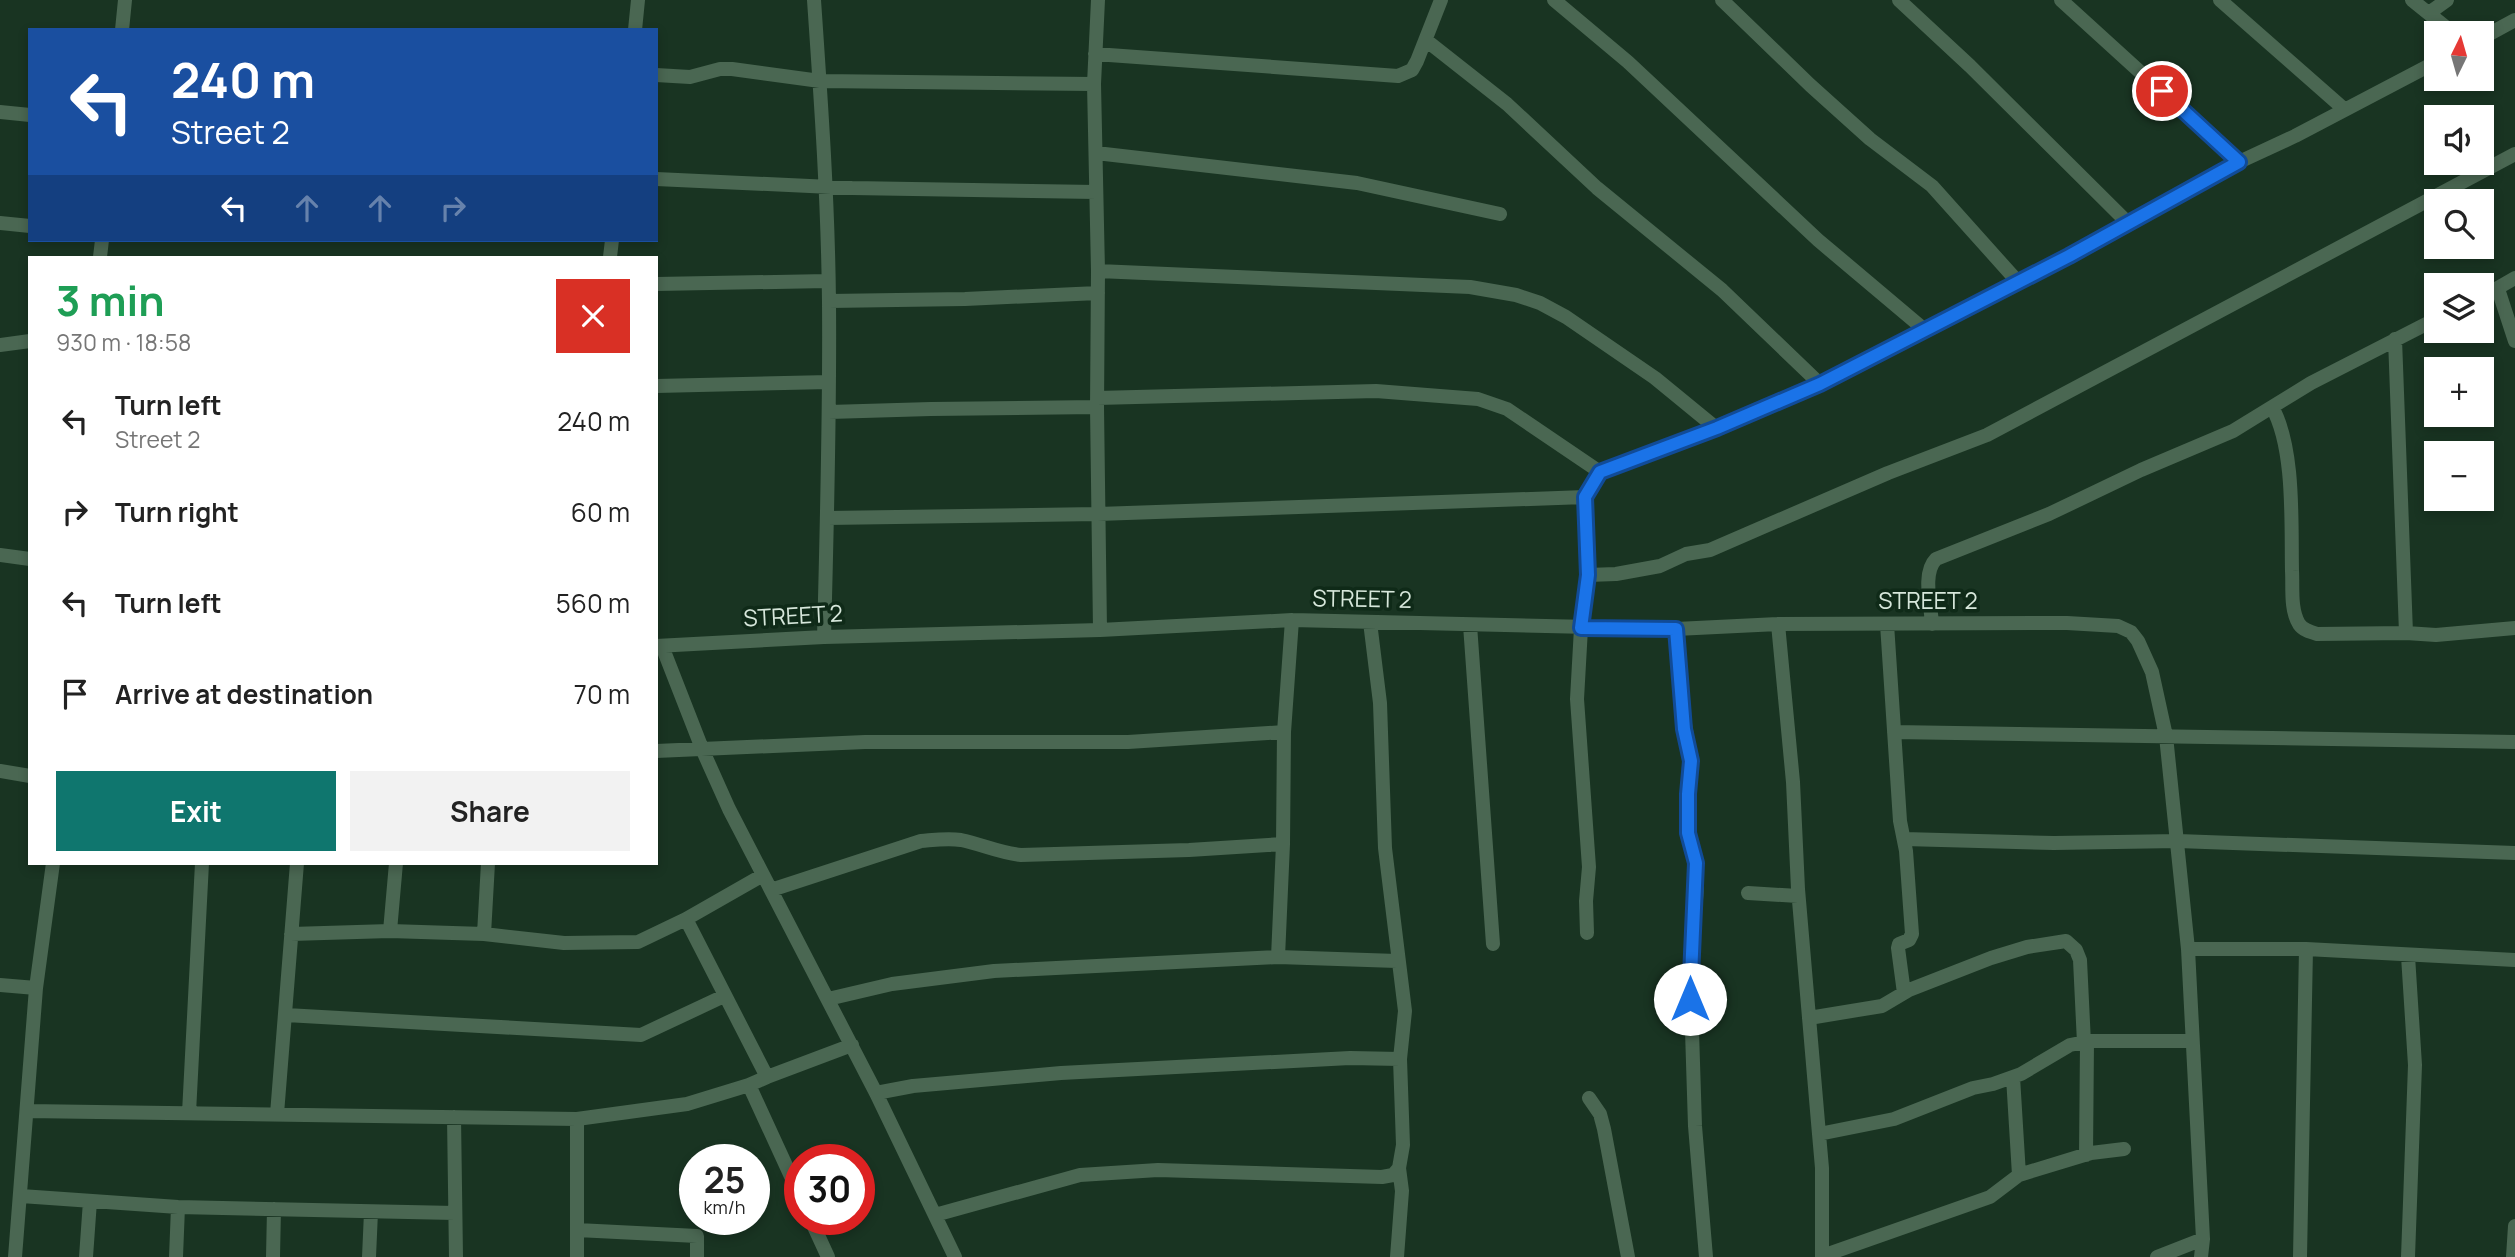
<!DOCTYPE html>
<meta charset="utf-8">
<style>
body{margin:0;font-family:Manrope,sans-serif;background:#f2f2f2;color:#222;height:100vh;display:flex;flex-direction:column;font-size:26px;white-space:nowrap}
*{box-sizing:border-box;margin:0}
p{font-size:23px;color:#767676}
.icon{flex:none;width:38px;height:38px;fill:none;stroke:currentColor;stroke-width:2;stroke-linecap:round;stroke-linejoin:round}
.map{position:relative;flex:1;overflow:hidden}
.panel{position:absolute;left:28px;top:256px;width:630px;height:609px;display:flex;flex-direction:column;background:#fff;border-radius:0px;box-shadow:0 4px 10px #0003}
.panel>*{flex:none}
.top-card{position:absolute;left:28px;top:28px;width:630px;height:214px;border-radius:0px;box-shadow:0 4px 10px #0003;background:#1a4fa0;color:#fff;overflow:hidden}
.needle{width:46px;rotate:5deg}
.buttons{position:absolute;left:2424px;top:21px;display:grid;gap:14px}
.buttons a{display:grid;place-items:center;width:70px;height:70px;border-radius:0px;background:#fff;box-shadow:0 4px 10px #0003;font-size:35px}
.speed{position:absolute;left:679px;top:1144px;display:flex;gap:14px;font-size:35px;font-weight:700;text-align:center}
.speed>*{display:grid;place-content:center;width:91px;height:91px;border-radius:50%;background:#fff;box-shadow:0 4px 10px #0003;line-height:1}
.speed small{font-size:18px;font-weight:400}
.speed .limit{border:10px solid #d22;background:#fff;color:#111}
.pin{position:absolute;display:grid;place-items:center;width:60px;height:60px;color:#fff;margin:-30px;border:4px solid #fff;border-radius:50%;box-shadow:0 2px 7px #0007}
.me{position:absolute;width:77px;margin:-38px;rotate:0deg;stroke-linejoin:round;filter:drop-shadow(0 0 5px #0008)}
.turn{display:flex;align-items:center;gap:24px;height:147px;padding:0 28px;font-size:32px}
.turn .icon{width:91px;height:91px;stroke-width:2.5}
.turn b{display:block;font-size:49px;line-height:60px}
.lanes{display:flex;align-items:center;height:66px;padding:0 28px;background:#0003;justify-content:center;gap:35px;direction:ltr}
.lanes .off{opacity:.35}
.round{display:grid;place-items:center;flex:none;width:74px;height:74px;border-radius:0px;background:#f2f2f2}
.head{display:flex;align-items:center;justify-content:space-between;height:119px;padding:0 28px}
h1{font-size:42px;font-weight:700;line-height:52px;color:#1e9e55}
.button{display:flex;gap:14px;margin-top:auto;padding:14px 28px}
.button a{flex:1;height:80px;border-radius:0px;background:#0f766e;color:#fff;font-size:28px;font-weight:700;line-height:80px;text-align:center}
.button a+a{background:#f2f2f2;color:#222}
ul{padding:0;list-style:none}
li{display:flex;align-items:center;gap:21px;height:91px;padding:0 28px}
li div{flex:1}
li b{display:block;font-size:26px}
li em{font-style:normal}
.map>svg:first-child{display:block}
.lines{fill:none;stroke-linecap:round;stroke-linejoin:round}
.minor{stroke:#4a6752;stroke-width:14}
.route-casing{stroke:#114b97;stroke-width:18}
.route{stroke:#1a73e8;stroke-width:12}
.labels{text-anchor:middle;stroke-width:7;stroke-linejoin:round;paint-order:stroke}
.street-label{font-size:23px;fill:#d7e7db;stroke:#0f2a18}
</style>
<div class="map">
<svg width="2515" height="1257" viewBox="0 0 2515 1257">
<rect width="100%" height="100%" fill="#193422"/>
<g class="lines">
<path class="minor" d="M 814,0 C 821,101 828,201 829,302 C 830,414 827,525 824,637
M 1098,0 L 1094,84 L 1098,271 L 1097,407 L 1100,630
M 1554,0 L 1628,62 L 1818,240 L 1926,331
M 1722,0 L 1810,85 L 1870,139 L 1932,186 L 2018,282
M 1899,0 L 1970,66 L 2128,223
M 2061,0 L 2239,162
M 2220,0 L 2344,109
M 2412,0 L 2453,33
M 2429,13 L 2447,0
M 122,30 L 125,0
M 635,30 L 638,0
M 2482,38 L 2515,20
M 1427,41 L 1507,104 L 1597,188 L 1722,290 L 1820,384
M 1095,54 L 1398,76 L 1412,70 L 1417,61 L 1441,0
M 656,75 L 690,77 L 720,69 L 732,69 L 820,81 L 1094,84
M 0,112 L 30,115
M 1096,153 L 1357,183 L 1500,214
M 656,179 L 852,188 L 1096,192
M 0,223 L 30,226
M 100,257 L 102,240
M 610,257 L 612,240
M 1098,271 L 1470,287 L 1516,295 L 1540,303 L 1566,317 L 1655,378 L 1716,428
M 656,284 L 828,281
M 2498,289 L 2515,341
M 2482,297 L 2515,278
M 829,301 L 965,299 L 1098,293
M 2395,339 L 2406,633 L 2436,635 L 2515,628
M 0,345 L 30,341
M 656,386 L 829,382
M 1097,398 L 1376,391 L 1478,399 L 1507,409 L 1600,472 L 1716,428 L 1820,384 L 2069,256 L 2239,162 L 2295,136 L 2436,62
M 2272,407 C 2295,448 2291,523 2292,571 C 2293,587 2290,609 2299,624 C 2303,630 2310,632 2317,634 L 2406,633
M 829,412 L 931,409 L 1097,407
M 827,518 L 1098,514 L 1585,497
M 0,555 L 30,559
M 1588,575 L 1616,574 L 1660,566 L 1686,554 L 1710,550 L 1888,473 L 1987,435 L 2515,154
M 1778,624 L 1793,782 L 1798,889 L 1819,1134 L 1894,1119 L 1973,1088 L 1993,1084 L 2021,1074 L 2070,1045 L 2090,1041 L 2192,1041
M 1887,624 L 1900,821 L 1906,851 L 1912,934 L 1909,940 L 1899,944 L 1898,948 L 1904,993
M 1932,624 C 1931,605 1922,573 1936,559 L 2049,514 L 2141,470 L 2233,431 L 2311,383 L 2436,319
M 1470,625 L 1493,944
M 1676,629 L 1681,700 L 1691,761 L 1687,814 L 1688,833 L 1696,863 L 1697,888 L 1691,959 L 1691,999 L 1695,1126 L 1706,1257
M 656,646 L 824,637 L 1100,630 L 1292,620 L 1676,629 L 1778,624 L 2067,623 L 2118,626 L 2131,632 L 2138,641 L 2152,672 L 2166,736 L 2188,949 L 2203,1239 L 2201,1257
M 662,646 L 703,751 L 729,809 L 876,1093 L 955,1257
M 1894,732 L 2515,742
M 656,751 L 865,742 L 1128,742 L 1284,732
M 0,771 L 30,776
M 1904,839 L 2054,843 L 2178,841 L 2515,853
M 771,890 L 921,841 C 934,840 947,838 961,840 C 981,844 1000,853 1021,855 L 1189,850 L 1283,844
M 1748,893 L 1798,896
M 686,919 L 767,1077 L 749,1085
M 390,931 L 396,863
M 1587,933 L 1586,901 L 1589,867 L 1577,699 L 1581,628 L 1588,575 L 1585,497 L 1600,472
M 291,934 L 390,931 L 484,934 L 564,943 L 638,942 L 686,919 L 763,875
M 484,934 L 488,863
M 2188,949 L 2306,949 L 2515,960
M 1278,957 L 1283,844 L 1284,732 L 1292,620
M 0,985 L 36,988
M 828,999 L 892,984 L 994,971 L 1278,957 L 1397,961
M 286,1015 L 641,1035 L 724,996
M 1809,1018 L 1882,1006 L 1909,990 L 1991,958 L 2027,947 L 2066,941 L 2076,950 L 2080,960 L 2084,1043
M 767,1077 L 852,1045
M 876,1093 L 913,1086 L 1061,1073 L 1350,1058 L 1400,1059
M 1589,1098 L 1600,1114 L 1604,1129 L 1628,1257
M 27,1111 L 577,1119 L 687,1104 L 749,1085 L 800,1196
M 189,1113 L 202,863
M 277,1114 L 297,863
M 454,1117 L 456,1257
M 577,1119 L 577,1257
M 1819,1134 L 1822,1168 L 1822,1257
M 2086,1155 L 2087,1042
M 2019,1175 L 2091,1153 L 2124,1149
M 21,1196 L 178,1207 L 455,1213
M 935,1215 L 1080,1175 L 1158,1170 L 1382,1177 L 1393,1175 L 1399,1168 L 1403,1145 L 1400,1059 L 1405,1011 L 1385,848 L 1380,703 L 1370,622
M 811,1220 L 828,1257
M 577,1230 L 697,1236 L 697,1257
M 1822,1256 L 1990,1197 L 2019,1175 L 2013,1077
M 15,1257 L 36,988 L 53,863
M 86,1257 L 90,1201
M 176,1257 L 178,1207
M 273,1257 L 274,1209
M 369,1257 L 371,1212
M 1397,1257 L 1402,1191 L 1399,1168
M 2157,1257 L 2203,1239
M 2300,1257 L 2306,949
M 2408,1257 L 2415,1065 L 2408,956
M 2513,1257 L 2515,1226"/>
</g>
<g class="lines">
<defs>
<path id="route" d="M 1690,999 L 1696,863 L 1688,833 L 1688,794 L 1691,761 L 1684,729 L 1676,629 L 1581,628 L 1588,575 L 1585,497 L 1600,472 L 1717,428 L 1820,384 L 2069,256 L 2239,162 L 2162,91"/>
</defs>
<use href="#route" class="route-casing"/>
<use href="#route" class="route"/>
</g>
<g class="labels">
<g class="street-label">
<text transform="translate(1362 599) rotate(1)" y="8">STREET 2</text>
<text x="1928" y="609">STREET 2</text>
<text transform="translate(793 616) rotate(-3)" y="8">STREET 2</text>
</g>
</g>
</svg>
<div class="buttons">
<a><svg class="needle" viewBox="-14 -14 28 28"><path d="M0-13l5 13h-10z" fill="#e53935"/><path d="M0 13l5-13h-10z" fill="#767676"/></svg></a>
<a><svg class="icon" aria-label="sound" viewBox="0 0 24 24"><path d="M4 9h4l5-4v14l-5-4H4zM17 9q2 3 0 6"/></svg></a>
<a><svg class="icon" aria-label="search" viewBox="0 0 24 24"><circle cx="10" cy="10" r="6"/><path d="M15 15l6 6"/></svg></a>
<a><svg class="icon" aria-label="layers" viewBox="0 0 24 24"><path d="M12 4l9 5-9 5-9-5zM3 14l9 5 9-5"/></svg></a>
<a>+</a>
<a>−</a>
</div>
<div class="speed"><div>25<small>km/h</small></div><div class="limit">30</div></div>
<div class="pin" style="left:2162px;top:91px;background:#d93025"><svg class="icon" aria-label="arrive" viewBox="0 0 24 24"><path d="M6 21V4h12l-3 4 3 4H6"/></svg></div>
<svg class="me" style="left:1690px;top:999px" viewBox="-20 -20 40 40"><circle r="19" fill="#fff"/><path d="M0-13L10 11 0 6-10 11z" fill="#1a73e8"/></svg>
<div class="top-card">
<div class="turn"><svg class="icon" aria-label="left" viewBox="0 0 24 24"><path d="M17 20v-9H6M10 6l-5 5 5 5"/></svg><div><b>240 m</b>Street 2</div></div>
<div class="lanes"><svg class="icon" aria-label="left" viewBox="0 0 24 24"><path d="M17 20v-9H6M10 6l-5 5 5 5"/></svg><svg class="icon off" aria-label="ahead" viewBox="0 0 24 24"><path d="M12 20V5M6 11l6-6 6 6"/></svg><svg class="icon off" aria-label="ahead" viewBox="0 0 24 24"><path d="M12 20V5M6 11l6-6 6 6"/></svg><svg class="icon off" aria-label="right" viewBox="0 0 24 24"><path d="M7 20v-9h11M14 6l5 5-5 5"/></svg></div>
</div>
<section class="panel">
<div class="head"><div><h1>3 min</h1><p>930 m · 18:58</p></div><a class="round" style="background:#d93025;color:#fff"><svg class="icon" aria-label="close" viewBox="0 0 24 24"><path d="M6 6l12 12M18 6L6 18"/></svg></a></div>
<ul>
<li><svg class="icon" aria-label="left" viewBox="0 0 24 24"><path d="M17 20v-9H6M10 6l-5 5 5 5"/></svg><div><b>Turn left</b><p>Street 2</p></div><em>240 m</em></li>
<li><svg class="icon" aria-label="right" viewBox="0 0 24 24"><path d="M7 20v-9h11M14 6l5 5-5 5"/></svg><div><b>Turn right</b></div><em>60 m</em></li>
<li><svg class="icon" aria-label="left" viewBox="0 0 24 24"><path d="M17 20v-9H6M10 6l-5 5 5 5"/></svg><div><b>Turn left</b></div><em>560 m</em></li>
<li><svg class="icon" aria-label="arrive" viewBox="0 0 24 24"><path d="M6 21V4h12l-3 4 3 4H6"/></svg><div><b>Arrive at destination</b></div><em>70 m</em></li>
</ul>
<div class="button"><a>Exit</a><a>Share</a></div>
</section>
</div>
